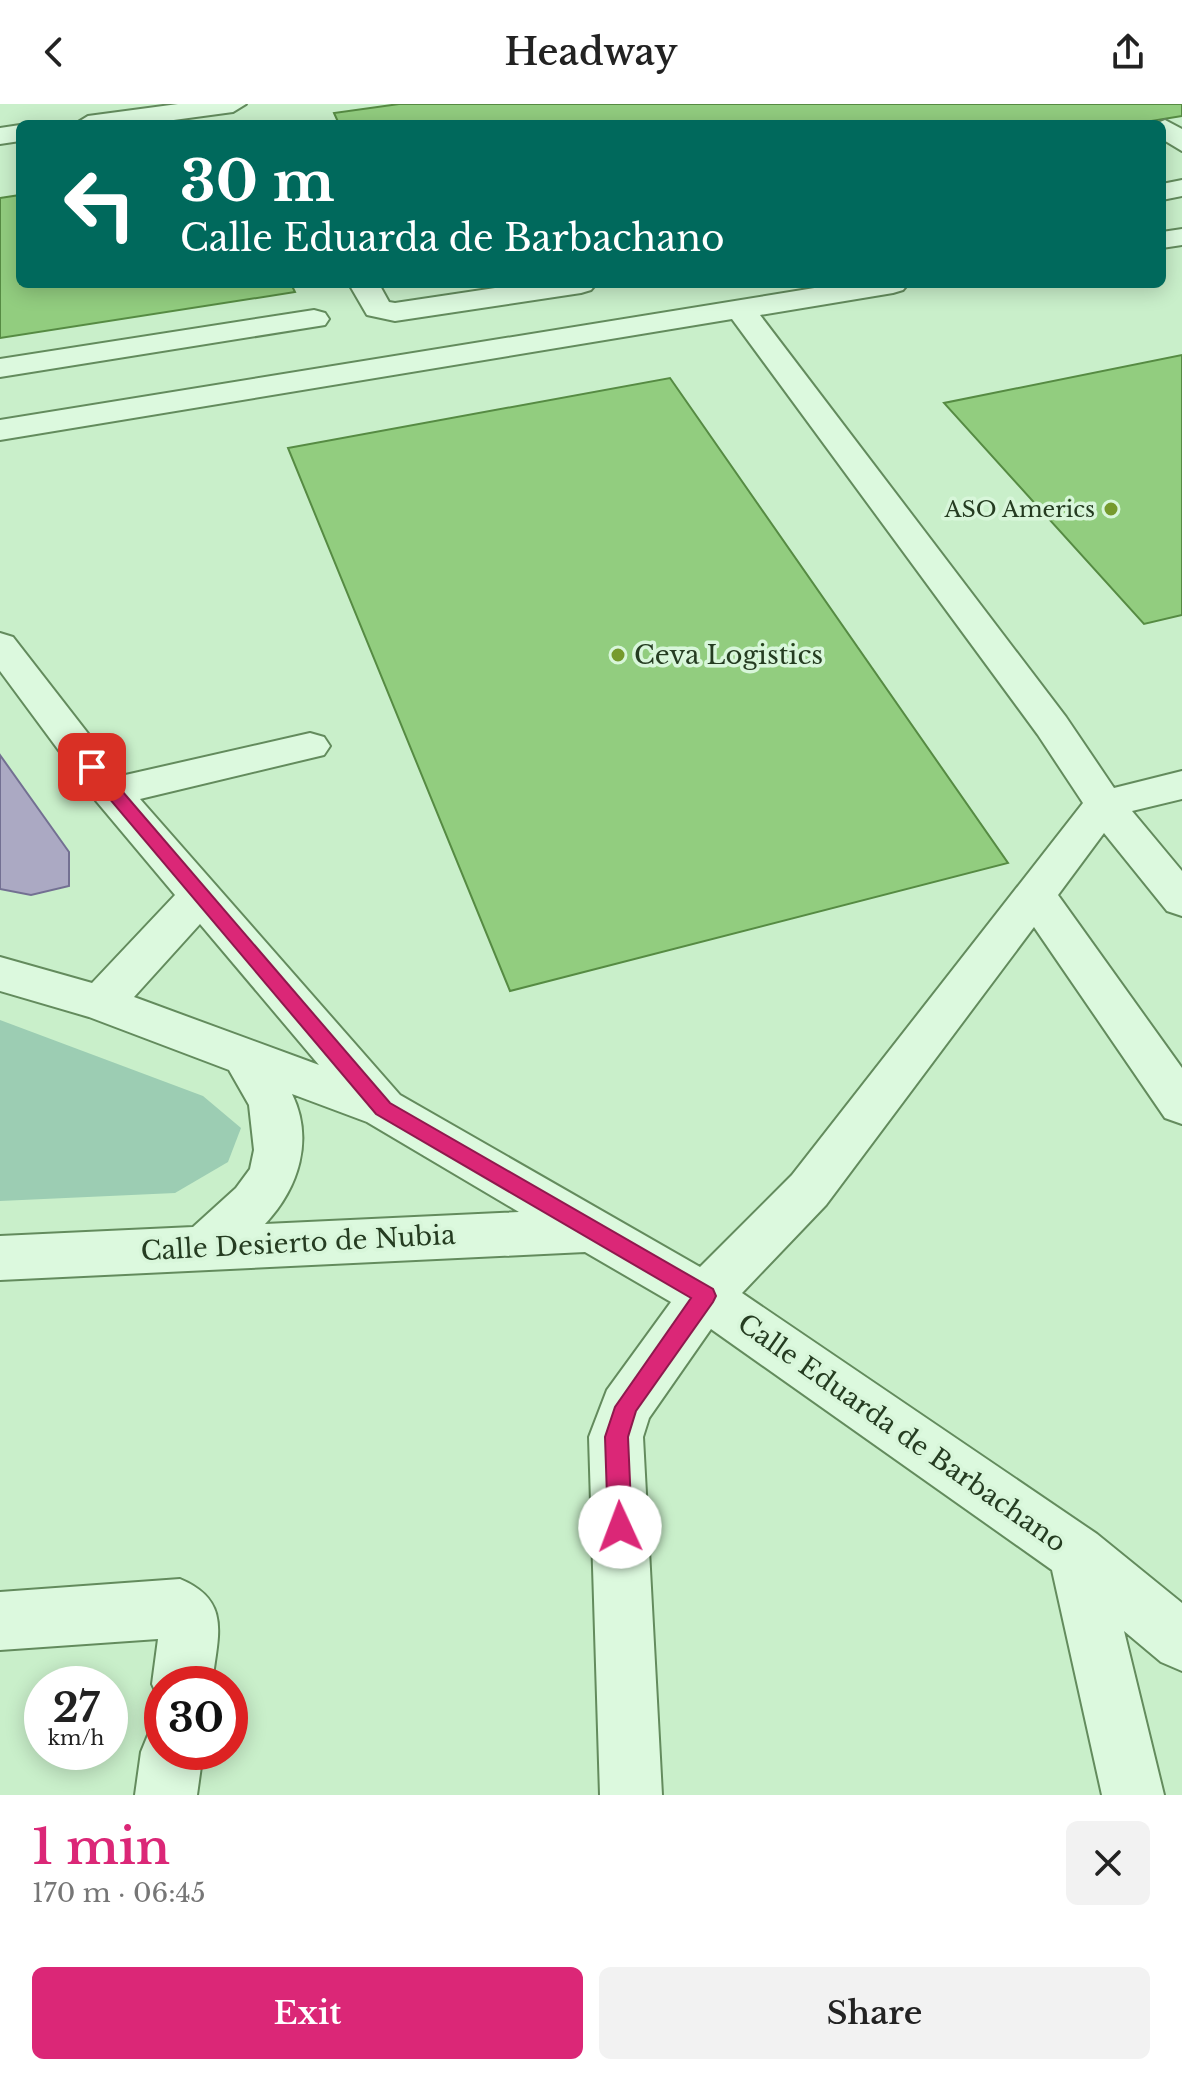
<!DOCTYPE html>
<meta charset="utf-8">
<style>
body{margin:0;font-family:"Libre Baskerville",serif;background:#f2f2f2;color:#222;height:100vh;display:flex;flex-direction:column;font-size:30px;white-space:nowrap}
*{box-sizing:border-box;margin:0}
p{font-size:26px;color:#767676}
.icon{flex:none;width:44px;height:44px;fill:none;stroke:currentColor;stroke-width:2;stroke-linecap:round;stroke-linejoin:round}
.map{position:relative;height:1691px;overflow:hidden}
.details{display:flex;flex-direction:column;background:#fff;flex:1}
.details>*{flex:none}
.guide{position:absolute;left:16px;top:16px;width:1150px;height:168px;border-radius:12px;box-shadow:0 4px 20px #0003;background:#00695c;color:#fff;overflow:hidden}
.speed{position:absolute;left:24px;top:1562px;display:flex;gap:16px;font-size:40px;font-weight:700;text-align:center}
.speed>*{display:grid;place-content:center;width:104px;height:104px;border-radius:50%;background:#fff;box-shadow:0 4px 20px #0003;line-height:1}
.speed small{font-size:20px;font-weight:400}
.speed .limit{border:12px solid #d22;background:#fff;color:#111}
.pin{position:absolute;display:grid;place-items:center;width:68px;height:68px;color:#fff;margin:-34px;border-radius:16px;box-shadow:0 4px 12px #0006}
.me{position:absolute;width:88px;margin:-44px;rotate:358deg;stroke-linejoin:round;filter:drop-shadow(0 0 6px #0008)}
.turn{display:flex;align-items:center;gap:28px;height:168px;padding:0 32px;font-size:36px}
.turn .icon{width:104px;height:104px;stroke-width:2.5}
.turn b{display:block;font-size:56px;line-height:68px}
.round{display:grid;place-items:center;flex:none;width:84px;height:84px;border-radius:12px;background:#f2f2f2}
.overview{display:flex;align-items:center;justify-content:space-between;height:136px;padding:0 32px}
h1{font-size:48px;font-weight:600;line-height:60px;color:#db2777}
.primary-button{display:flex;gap:16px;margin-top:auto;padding:16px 32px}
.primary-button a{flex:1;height:92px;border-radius:12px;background:#db2777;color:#fff;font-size:32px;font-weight:600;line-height:92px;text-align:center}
.primary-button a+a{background:#f2f2f2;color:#222}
header{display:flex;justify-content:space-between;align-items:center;height:104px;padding:0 32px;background:#fff;font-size:36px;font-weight:600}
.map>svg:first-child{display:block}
.green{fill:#9ccdb3}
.water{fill:#aba9c3;stroke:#737092;stroke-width:2}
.building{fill:#92cd7f;stroke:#568b43;stroke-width:2}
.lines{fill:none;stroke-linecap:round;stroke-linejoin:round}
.minor-casing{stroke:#638b5d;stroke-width:4}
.minor{fill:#dcf9de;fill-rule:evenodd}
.route{fill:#db2777;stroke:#8e194d;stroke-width:2}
.poi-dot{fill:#769a2d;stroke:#d8f6da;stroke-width:3}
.labels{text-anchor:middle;stroke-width:7;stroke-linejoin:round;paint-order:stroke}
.far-poi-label{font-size:22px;fill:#253c21;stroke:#d8f6da;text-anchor:end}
.poi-label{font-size:26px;fill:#253c21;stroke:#d8f6da;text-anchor:start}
.street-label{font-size:26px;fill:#253c21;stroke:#d8f6da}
</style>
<header><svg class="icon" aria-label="back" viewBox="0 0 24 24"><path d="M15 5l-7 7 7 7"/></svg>Headway<svg class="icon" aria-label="share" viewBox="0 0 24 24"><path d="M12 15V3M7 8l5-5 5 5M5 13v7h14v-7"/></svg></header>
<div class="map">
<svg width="1182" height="1691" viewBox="0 0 1182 1691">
<rect width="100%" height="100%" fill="#c9efca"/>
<path class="green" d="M 0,916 L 203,992 L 241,1024 L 228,1058 L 175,1089 L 0,1097 Z"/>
<path class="water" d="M 0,651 L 69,748 L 69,782 L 31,791 L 0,785 Z"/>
<path class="building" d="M 399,0 L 1182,0 L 1182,12 L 1133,20 L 339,20 L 334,9 Z
M 20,91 L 20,180 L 291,180 L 295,188 L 0,234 L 0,94 Z
M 1182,251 L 1182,511 L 1144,520 L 944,299 Z
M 670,274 L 1008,759 L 510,887 L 288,344 Z"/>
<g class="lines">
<defs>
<path id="minor" d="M 178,0 L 246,0 L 233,8 L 144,20 L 75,20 L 88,12 Z
M 1165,16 L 1182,25 L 1182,47 L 1162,35 L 1162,20 L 1155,20 Z
M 20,21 L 20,37 L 0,40 L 0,24 Z
M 1182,76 L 1182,92 L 1162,96 L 1162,80 Z
M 1182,125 L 1182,141 L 1162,144 L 1162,128 Z
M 349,180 L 379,180 L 389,198 L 395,199 L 522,180 L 596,180 L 591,186 L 581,189 L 395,217 L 367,211 Z
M 839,180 L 908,180 L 903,186 L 893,189 L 760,211 L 1066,613 L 1114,684 L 1182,667 L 1182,695 L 1132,707 L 1182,767 L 1182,812 L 1167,807 L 1104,729 L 1058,791 L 1182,964 L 1182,1020 L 1165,1014 L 1034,823 L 826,1101 L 742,1189 L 1097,1430 L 1182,1499 L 1182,1567 L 1161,1558 L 1124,1527 L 1164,1691 L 1102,1691 L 1052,1466 L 711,1225 L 649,1314 L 643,1333 L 662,1691 L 600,1691 L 589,1333 L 607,1286 L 671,1198 L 585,1148 L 0,1176 L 0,1132 L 193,1123 L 236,1084 L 250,1065 L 254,1046 L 249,1001 L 229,966 L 89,913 L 0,887 L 0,853 L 92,879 L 175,791 L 97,698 L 0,567 L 0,529 L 13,533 L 121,672 L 310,629 L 324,633 L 330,642 L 324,651 L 140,695 L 400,991 L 700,1163 L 792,1071 L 1083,699 L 1038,631 L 732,215 L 0,336 L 0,316 ZM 200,820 L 319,961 L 134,893 ZM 292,990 L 367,1018 L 519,1108 L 265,1120 C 299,1084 314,1035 292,990 Z
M 314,206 L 325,209 L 329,215 L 325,221 L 0,273 L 0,255 Z
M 180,1475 C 233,1497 217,1533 212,1580 L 162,1580 L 162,1602 L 152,1580 L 158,1535 L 0,1546 L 0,1488 Z
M 162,1621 L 162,1648 L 203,1648 L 197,1691 L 135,1691 L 141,1648 L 150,1626 Z"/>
</defs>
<use href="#minor" class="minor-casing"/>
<use href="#minor" class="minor"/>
</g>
<path class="route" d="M 92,658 L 98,659 L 390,999 L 713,1185 L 716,1192 L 713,1198 L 636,1307 L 628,1333 L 632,1423 L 628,1431 L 620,1434 L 612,1431 L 608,1423 L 605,1333 L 615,1303 L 691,1194 L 376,1010 L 86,667 L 86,659 Z"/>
<g class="poi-dot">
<circle cx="1111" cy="405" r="8"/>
<circle cx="618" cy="551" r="8"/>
</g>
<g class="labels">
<g class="far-poi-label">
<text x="1095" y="413">ASO Americs</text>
</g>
<g class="poi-label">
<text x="634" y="560">Ceva Logistics</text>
</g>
<g class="street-label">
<text transform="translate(298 1139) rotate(-3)" y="9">Calle Desierto de Nubia</text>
<text transform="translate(902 1329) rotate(35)" y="9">Calle Eduarda de Barbachano</text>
</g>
</g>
</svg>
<div class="speed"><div>27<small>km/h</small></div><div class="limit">30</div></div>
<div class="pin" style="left:92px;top:663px;background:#d93025"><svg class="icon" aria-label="arrive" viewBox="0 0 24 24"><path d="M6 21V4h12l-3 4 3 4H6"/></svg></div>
<svg class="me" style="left:620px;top:1423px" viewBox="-20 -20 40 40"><circle r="19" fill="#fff"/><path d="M0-13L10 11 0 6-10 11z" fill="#db2777"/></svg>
<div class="guide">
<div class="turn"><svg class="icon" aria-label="left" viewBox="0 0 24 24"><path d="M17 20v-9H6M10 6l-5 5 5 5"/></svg><div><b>30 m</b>Calle Eduarda de Barbachano</div></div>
</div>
</div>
<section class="details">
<div class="overview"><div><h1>1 min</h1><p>170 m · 06:45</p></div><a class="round"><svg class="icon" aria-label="close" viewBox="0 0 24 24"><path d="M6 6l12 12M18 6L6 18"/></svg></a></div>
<div class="primary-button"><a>Exit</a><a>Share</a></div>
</section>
